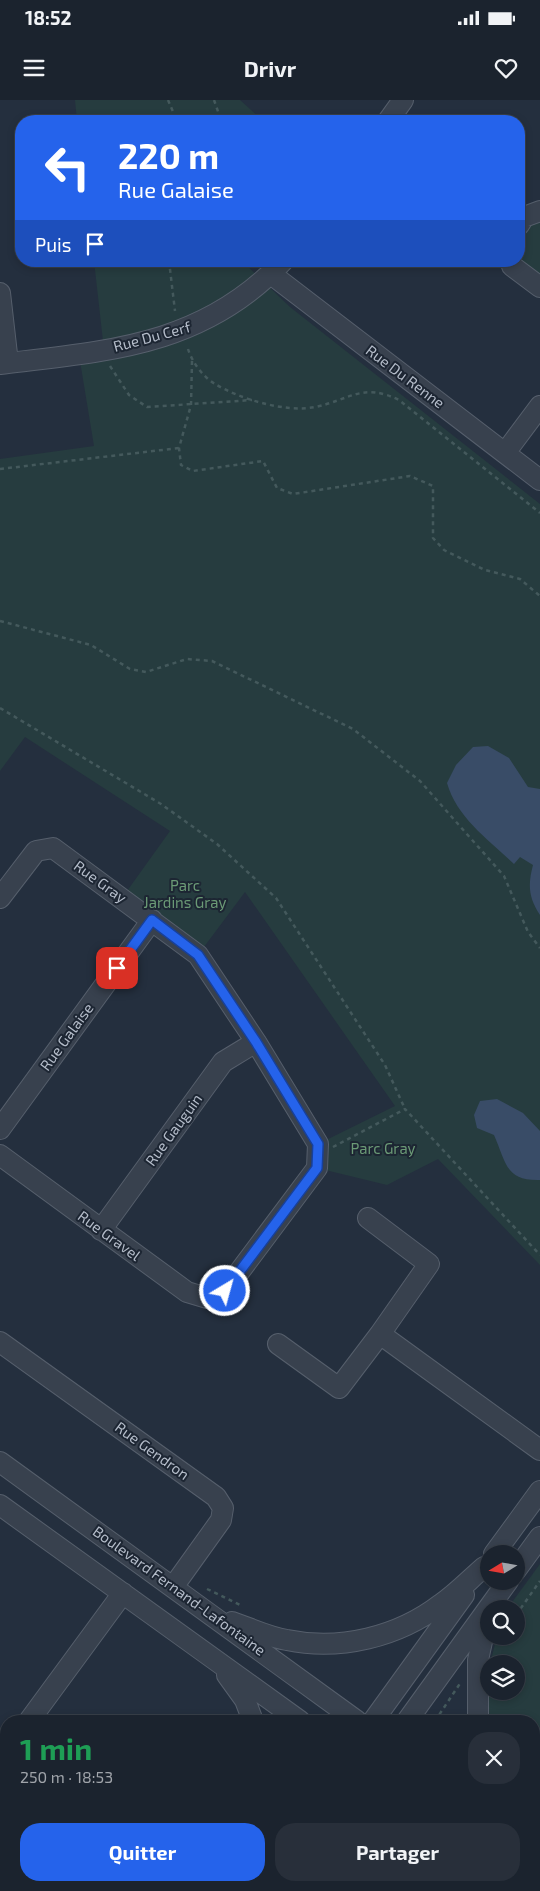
<!DOCTYPE html>
<html lang="fr">
<meta charset="utf-8">
<style>
body{margin:0;font-family:"Exo 2",sans-serif;background:#282f3a;color:#f1f3f6;height:100vh;display:flex;flex-direction:column;font-size:19px;white-space:nowrap}
*{box-sizing:border-box;margin:0}
p{font-size:16px;color:#a0a4aa}
.icon{flex:none;width:28px;height:28px;fill:none;stroke:currentColor;stroke-width:2;stroke-linecap:round;stroke-linejoin:round}
.map{position:relative;flex:1;overflow:hidden}
.details{position:absolute;left:0px;top:1615px;width:540px;height:176px;display:flex;flex-direction:column;background:#1b232e;border-radius:20px 20px 0 0;box-shadow:0 2px 8px #0003,0 0 0 1px #39404a}
.details>*{flex:none}
.banner{position:absolute;left:15px;top:15px;width:510px;height:152px;border-radius:20px;box-shadow:0 2px 8px #0003,0 0 0 1px #39404a;background:#2563eb;color:#fff;overflow:hidden}
.needle{width:32px;rotate:259deg}
.buttons{position:absolute;left:480px;top:1445px;display:grid;gap:10px}
.buttons a{display:grid;place-items:center;width:45px;height:45px;border-radius:50%;background:#1b232e;box-shadow:0 2px 8px #0003,0 0 0 1px #39404a;font-size:25px}
.pin{position:absolute;display:grid;place-items:center;width:42px;height:42px;color:#fff;margin:-21px;border-radius:10px;box-shadow:0 2px 8px #0006}
.me{position:absolute;width:55px;margin:-28px;rotate:37deg;stroke-linejoin:round;filter:drop-shadow(0 0 4px #0008)}
.turn{display:flex;align-items:center;gap:18px;height:105px;padding:0 20px;font-size:22px}
.turn .icon{width:65px;height:65px;stroke-width:2.5}
.turn b{display:block;font-size:35px;line-height:42px}
.then{display:flex;align-items:center;height:48px;padding:0 20px;background:#0003;gap:10px;font-size:19px}
.round{display:grid;place-items:center;flex:none;width:52px;height:52px;border-radius:20px;background:#282f3a}
.summary{display:flex;align-items:center;justify-content:space-between;height:85px;padding:0 20px}
h1{font-size:30px;font-weight:700;line-height:38px;color:#1e9e55}
.button{display:flex;gap:10px;margin-top:auto;padding:10px 20px}
.button a{flex:1;height:58px;border-radius:20px;background:#2563eb;color:#fff;font-size:20px;font-weight:700;line-height:58px;text-align:center}
.button a+a{background:#282f3a;color:#f1f3f6}
.status{display:flex;justify-content:space-between;align-items:center;height:35px;padding:0 25px;background:#1b232e;direction:ltr}
.status svg{height:14px;fill:currentColor}
header{display:flex;justify-content:space-between;align-items:center;height:65px;padding:0 20px;background:#1b232e;font-size:22px;font-weight:700}
.map>svg:first-child{display:block}
.green{fill:#263c3f}
.water{fill:#394c67}
.lines{fill:none;stroke-linecap:round;stroke-linejoin:round}
.minor-casing{stroke:#565f6c;stroke-width:22}
.path{stroke:#44595c;stroke-width:2.5;stroke-dasharray:4 4;stroke-linecap:butt}
.minor{stroke:#38414e;stroke-width:20}
.route-casing{stroke:#184099;stroke-width:12}
.route{stroke:#2563eb;stroke-width:9}
.labels{text-anchor:middle;stroke-width:4;stroke-linejoin:round;paint-order:stroke}
.street-label{font-size:15px;fill:#b4bcc9;stroke:#1d2633}
.park-label{font-size:15px;fill:#6b9a76;stroke:#1d2633}
</style>
<div class="status"><b>18:52</b><svg viewBox="0 0 49 12"><path d="M0 12V9h3v3zM5 12V6h3v6zM10 12V3h3v9zM15 12V0h3v12zM26 1h20v11H26zM47 4h2v5h-2z"/></svg></div>
<header><svg class="icon" aria-label="menu" viewBox="0 0 24 24"><path d="M4 6h16M4 12h16M4 18h16"/></svg>Drivr<svg class="icon" aria-label="heart" viewBox="0 0 24 24"><path d="M12 20l-8-8c-3-5 5-10 8-4 3-6 11-1 8 4z"/></svg></header>
<div class="map">
<svg width="540" height="1791" viewBox="0 0 540 1791">
<rect width="100%" height="100%" fill="#242f3e"/>
<path class="green" d="M 75,0 L 240,0 L 263,21 L 77,21 Z
M 540,111 L 540,187 L 519,161 L 519,125 Z
M 94,161 L 242,161 L 290,207 L 540,404 L 540,1165 L 438,1059 L 387,1085 L 317,1068 L 318,1044 L 395,1006 L 245,792 L 198,855 L 122,798 L 170,731 L 25,637 L 0,671 L 0,359 L 94,346 L 79,255 L 104,250 Z
M 540,1464 L 540,1733 L 534,1725 L 534,1621 L 490,1621 L 486,1581 L 489,1570 L 489,1591 L 516,1591 L 516,1564 L 490,1564 L 497,1536 L 516,1536 L 516,1509 L 507,1509 Z
M 311,1785 L 505,1785 L 513,1791 L 306,1791 Z"/>
<path class="water" d="M 488,646 L 509,658 L 528,687 L 540,689 L 540,815 C 528,797 528,784 533,765 L 520,757 L 514,764 C 489,740 457,718 447,683 L 456,665 L 473,647 Z
M 497,999 L 523,1013 L 540,1031 L 540,1080 C 505,1081 506,1062 494,1035 L 477,1028 L 474,1015 L 480,1001 Z"/>
<g class="lines">
<defs>
<path id="minor" d="M 388,21 L 403,0
M 519,125 L 524,117 L 540,111
M 511,161 L 512,166 L 540,187
M 271,174 L 540,380
M 0,193 L 8,263
M 0,264 C 109,251 203,246 283,161
M 505,353 L 540,306
M 0,798 L 36,751 L 53,748 L 198,855 L 256,942 L 318,1044 L 317,1068 L 225,1191 L 207,1198 L 187,1192 L 0,1055
M 0,1029 L 152,820
M 368,1118 L 429,1164 L 380,1234 L 540,1350
M 101,1130 L 223,962 L 256,942
M 0,1242 L 216,1397 L 223,1408 L 221,1420 L 173,1487
M 278,1244 L 339,1288 L 380,1234
M 0,1362 L 357,1621
M 0,1405 L 300,1621
M 494,1454 L 540,1391
M 516,1470 L 540,1437
M 232,1522 C 250,1528 268,1537 287,1540 C 340,1551 398,1537 441,1504 C 457,1493 470,1479 484,1467
M 227,1575 L 245,1600 L 253,1621
M 29,1621 L 123,1493
M 373,1621 L 464,1495
M 407,1621 L 508,1481
M 478,1621 L 478,1560 L 488,1514
M 0,1662 L 6,1653
M 534,1741 L 540,1749
M 529,1785 L 537,1791
M 250,1791 L 254,1785
M 283,1791 L 287,1785"/>
</defs>
<use href="#minor" class="minor-casing"/>
<path class="path" d="M 168,0 L 177,21
M 214,0 L 220,17 L 219,21
M 169,161 L 175,211
M 188,249 C 192,262 203,277 215,284 C 240,299 286,313 315,307 C 350,300 362,282 399,300 L 540,413
M 192,261 L 191,305 L 179,348 L 181,365 L 193,371 L 263,361 L 277,388 L 293,394 L 410,376 L 433,386 L 433,438 L 444,450 L 485,470 L 520,479 L 540,496
M 110,266 L 129,295 L 147,307 L 252,300
M 0,369 L 179,348
M 0,521 L 91,545 L 130,569 L 146,572 L 187,559 L 212,561 L 353,629 L 420,681 L 504,776 L 528,832 L 540,848
M 0,608 L 161,704 L 217,744 L 276,798 L 385,965 L 405,1009
M 333,1047 L 405,1009 L 540,1155
M 207,1489 L 242,1506
M 516,1515 L 540,1481
M 435,1621 L 461,1582
M 329,1785 L 330,1791
M 487,1785 L 497,1791
M 341,1791 L 348,1785"/>
<use href="#minor" class="minor"/>
</g>
<g class="lines">
<defs>
<path id="route" d="M 117,868 L 152,820 L 198,855 L 256,942 L 318,1044 L 317,1068 L 225,1191"/>
</defs>
<use href="#route" class="route-casing"/>
<use href="#route" class="route"/>
</g>
<g class="labels">
<g class="street-label">
<text transform="translate(152 237) rotate(-15)" y="5">Rue Du Cerf</text>
<text transform="translate(405 277) rotate(37)" y="5">Rue Du Renne</text>
<text transform="translate(100 782) rotate(36)" y="5">Rue Gray</text>
<text transform="translate(67 937) rotate(-54)" y="5">Rue Galaise</text>
<text transform="translate(174 1030) rotate(-54)" y="5">Rue Gauguin</text>
<text transform="translate(109 1136) rotate(36)" y="5">Rue Gravel</text>
<text transform="translate(152 1351) rotate(36)" y="5">Rue Gendron</text>
<text transform="translate(179 1491) rotate(36)" y="5">Boulevard Fernand-Lafontaine</text>
</g>
<g class="park-label">
<text x="185" y="791">Parc<tspan x="185" dy="17">Jardins Gray</tspan></text>
<text x="383" y="1054">Parc Gray</text>
</g>
</g>
</svg>
<div class="buttons">
<a><svg class="needle" viewBox="-14 -14 28 28"><path d="M0-13l5 13h-10z" fill="#e53935"/><path d="M0 13l5-13h-10z" fill="#a0a4aa"/></svg></a>
<a><svg class="icon" aria-label="search" viewBox="0 0 24 24"><circle cx="10" cy="10" r="6"/><path d="M15 15l6 6"/></svg></a>
<a><svg class="icon" aria-label="layers" viewBox="0 0 24 24"><path d="M12 4l9 5-9 5-9-5zM3 14l9 5 9-5"/></svg></a>
</div>
<div class="pin" style="left:117px;top:868px;background:#d93025"><svg class="icon" aria-label="arrive" viewBox="0 0 24 24"><path d="M6 21V4h12l-3 4 3 4H6"/></svg></div>
<svg class="me" style="left:225px;top:1191px" viewBox="-20 -20 40 40"><circle r="17" fill="#2563eb" stroke="#fff" stroke-width="3"/><path d="M0-11L8 9 0 5-8 9z" fill="#fff"/></svg>
<div class="banner">
<div class="turn"><svg class="icon" aria-label="left" viewBox="0 0 24 24"><path d="M17 20v-9H6M10 6l-5 5 5 5"/></svg><div><b>220 m</b>Rue Galaise</div></div>
<div class="then">Puis<svg class="icon" aria-label="arrive" viewBox="0 0 24 24"><path d="M6 21V4h12l-3 4 3 4H6"/></svg></div>
</div>
<section class="details">
<div class="summary"><div><h1>1 min</h1><p>250 m · 18:53</p></div><a class="round"><svg class="icon" aria-label="close" viewBox="0 0 24 24"><path d="M6 6l12 12M18 6L6 18"/></svg></a></div>
<div class="button"><a>Quitter</a><a>Partager</a></div>
</section>
</div>
